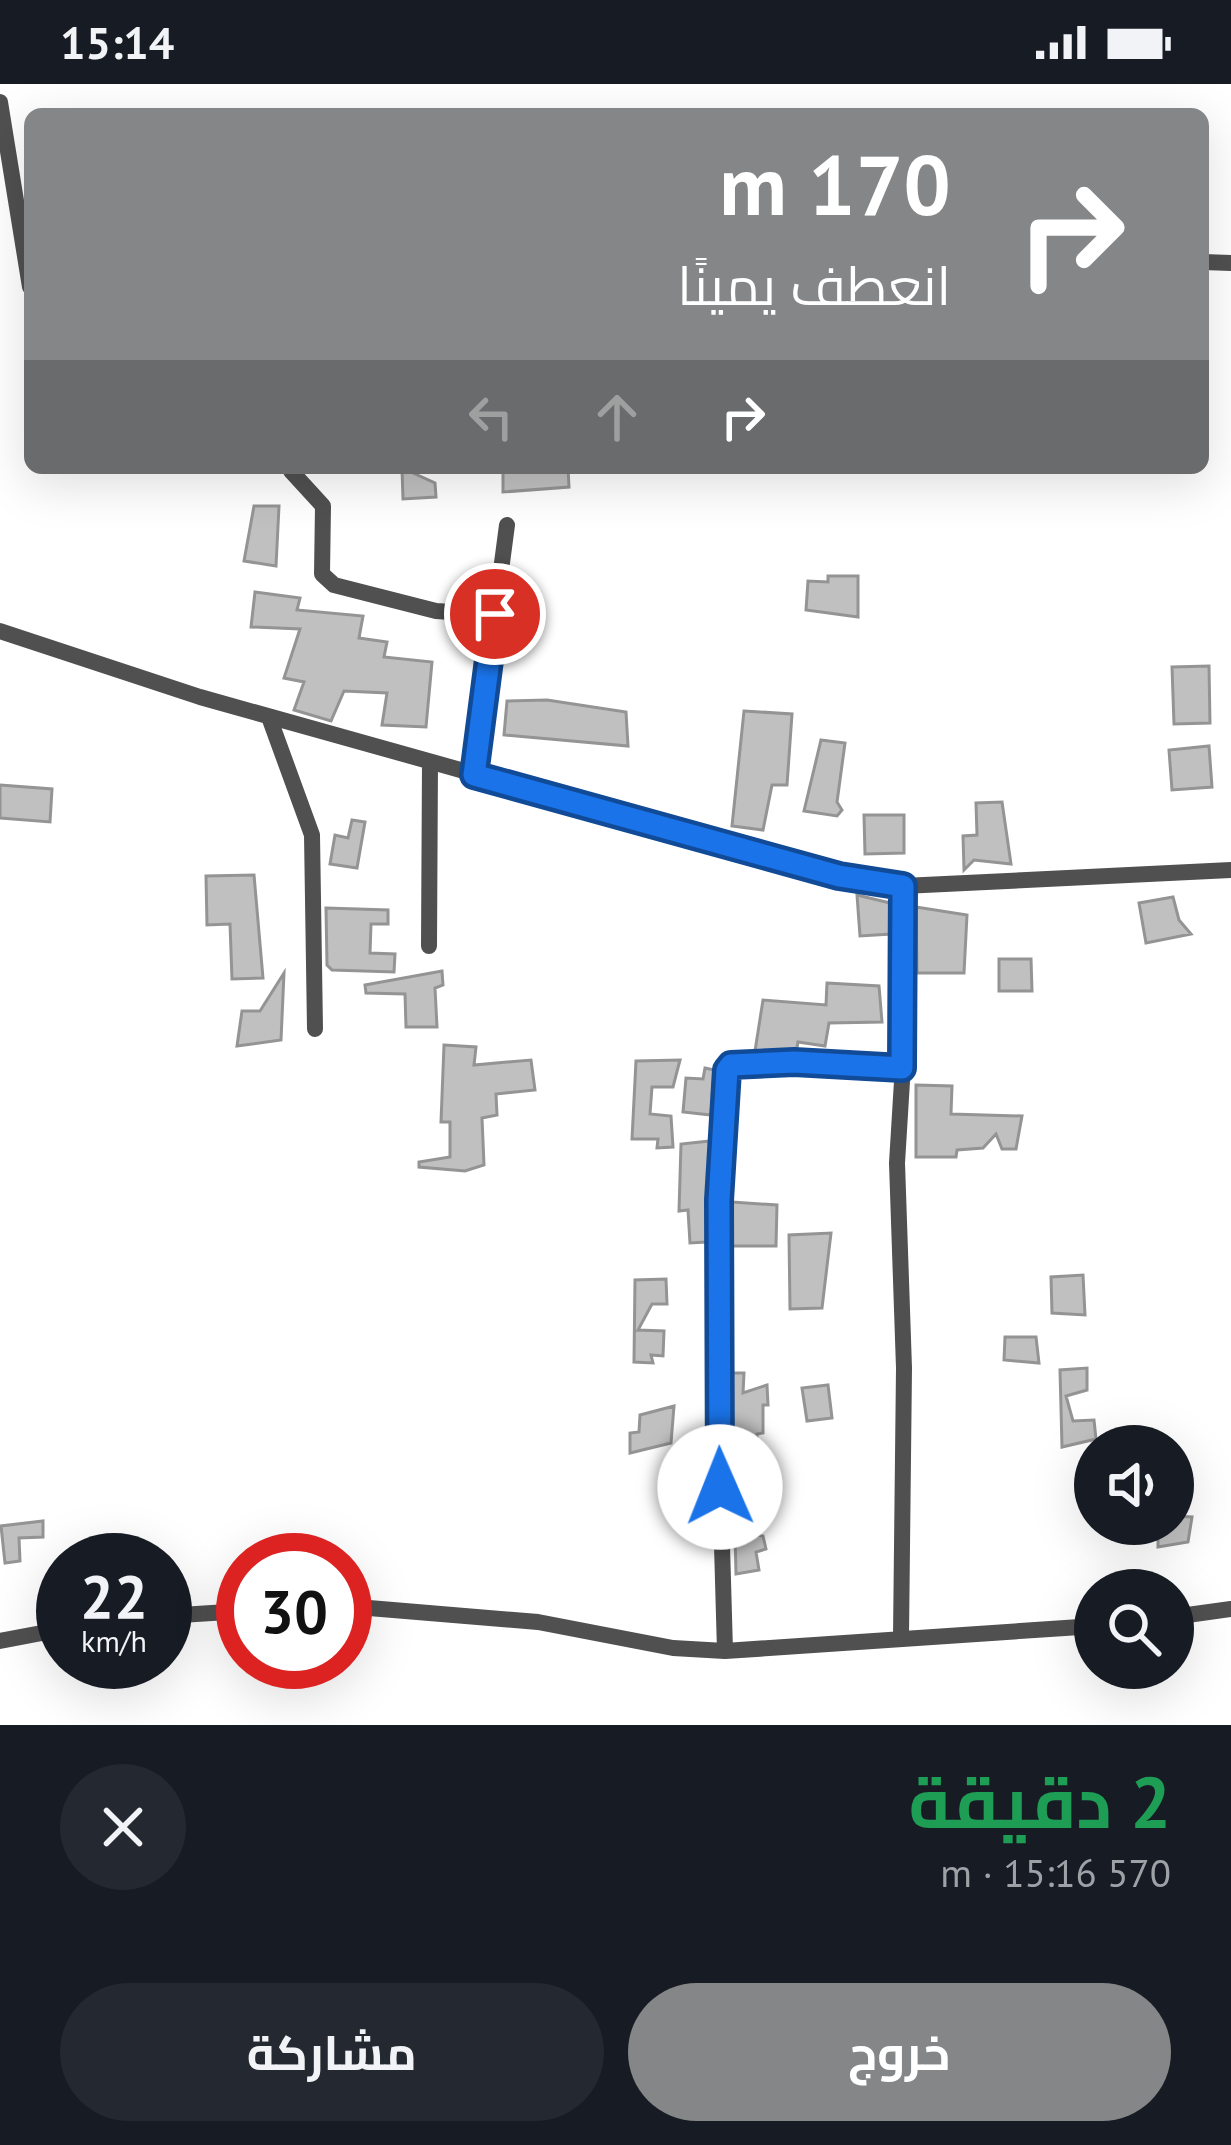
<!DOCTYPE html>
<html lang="ar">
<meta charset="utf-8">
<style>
body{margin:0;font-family:"PT Sans",Cairo,sans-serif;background:#242831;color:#f1f3f6;direction:rtl;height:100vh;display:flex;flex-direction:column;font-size:45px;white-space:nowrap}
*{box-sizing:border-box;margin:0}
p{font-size:39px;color:#9ea1a6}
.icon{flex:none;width:66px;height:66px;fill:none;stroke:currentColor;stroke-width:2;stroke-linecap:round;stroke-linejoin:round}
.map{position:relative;height:1641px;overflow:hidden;direction:ltr}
.panel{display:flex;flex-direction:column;background:#171b24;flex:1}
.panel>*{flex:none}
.banner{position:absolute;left:24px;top:24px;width:1185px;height:366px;border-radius:18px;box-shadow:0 12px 48px #0002;direction:rtl;background:#858687;color:#fff;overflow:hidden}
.tools{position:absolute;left:1074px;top:1341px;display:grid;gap:24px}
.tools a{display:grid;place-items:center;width:120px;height:120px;border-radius:50%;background:#171b24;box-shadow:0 12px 48px #0002;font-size:60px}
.speed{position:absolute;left:36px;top:1449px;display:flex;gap:24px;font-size:60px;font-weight:700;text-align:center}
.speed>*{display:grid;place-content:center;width:156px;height:156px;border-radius:50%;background:#171b24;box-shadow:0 12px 48px #0002;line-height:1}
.speed small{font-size:30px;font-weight:400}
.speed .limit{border:18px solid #d22;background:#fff;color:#111}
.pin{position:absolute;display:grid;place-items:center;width:102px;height:102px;color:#fff;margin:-51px;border:6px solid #fff;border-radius:50%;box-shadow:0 3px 12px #0007}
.me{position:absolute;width:132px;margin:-66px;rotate:359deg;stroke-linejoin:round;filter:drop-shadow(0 0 9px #0008)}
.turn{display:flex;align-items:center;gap:42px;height:252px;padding:0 60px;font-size:54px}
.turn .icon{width:156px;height:156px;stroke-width:2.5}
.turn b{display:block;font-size:84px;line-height:102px}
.lanes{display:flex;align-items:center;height:114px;padding:0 60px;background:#0003;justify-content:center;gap:60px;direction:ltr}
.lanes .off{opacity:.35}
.round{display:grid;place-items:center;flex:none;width:126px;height:126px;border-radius:63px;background:#242831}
.overview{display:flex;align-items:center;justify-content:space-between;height:204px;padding:0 60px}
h1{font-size:72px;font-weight:700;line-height:90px;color:#1e9e55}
.button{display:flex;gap:24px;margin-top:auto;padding:24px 60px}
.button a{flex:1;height:138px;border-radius:72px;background:#858687;color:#fff;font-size:48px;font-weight:700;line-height:138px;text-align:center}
.button a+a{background:#242831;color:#f1f3f6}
.status{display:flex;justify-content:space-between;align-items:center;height:84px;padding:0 60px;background:#171b24;direction:ltr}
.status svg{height:33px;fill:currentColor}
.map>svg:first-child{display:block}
.building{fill:#c0c0c0;stroke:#949494;stroke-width:3}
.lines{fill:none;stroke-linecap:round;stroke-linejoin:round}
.minor{stroke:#505050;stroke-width:16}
.route-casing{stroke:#114b97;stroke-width:30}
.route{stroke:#1a73e8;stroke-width:21}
</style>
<div class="status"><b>15:14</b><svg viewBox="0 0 49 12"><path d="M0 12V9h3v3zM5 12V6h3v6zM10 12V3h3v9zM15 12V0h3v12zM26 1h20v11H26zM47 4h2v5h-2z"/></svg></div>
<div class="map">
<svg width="1231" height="1641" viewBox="0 0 1231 1641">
<rect width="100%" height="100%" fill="#fff"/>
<path class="building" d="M 402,384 L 435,399 L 436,413 L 403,415 Z
M 503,384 L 568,384 L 569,403 L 503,408 Z
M 254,422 L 279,422 L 276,482 L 244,477 Z
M 828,492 L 858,492 L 858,533 L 806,526 L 808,497 L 828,498 Z
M 255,508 L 300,514 L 297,526 L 363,532 L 359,554 L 387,558 L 384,573 L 432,578 L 426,643 L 382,641 L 387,609 L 344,607 L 331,637 L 294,626 L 304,598 L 284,594 L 300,545 L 251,543 Z
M 1209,582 L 1210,639 L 1174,640 L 1172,583 Z
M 547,616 L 626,628 L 628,662 L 504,651 L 507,617 Z
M 744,627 L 792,630 L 787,701 L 772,701 L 763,746 L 732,742 Z
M 821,656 L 845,659 L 837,718 L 842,726 L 837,732 L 804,727 Z
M 1209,662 L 1212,703 L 1172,706 L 1169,666 Z
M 0,701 L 52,705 L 50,738 L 0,734 Z
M 1002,718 L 1011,780 L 974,776 L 964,786 L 963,752 L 977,751 L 976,719 Z
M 864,731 L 904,731 L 904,769 L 865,770 Z
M 352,736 L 365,738 L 357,784 L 330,780 L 335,751 L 348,754 Z
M 254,791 L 263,894 L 232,895 L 230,840 L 207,841 L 206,792 Z
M 857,811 L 890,819 L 891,850 L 860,852 Z
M 1173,813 L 1179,836 L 1191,850 L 1146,859 L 1139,819 Z
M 916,823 L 967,831 L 964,889 L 917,889 Z
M 326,824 L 388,826 L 388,840 L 371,840 L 370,869 L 395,870 L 394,888 L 332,886 L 327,881 Z
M 999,875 L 1031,875 L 1032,907 L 999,907 Z
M 442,887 L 443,901 L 435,904 L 437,943 L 406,943 L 405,910 L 366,909 L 365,901 Z
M 284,889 L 281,956 L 237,962 L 242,927 L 260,927 Z
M 827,899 L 879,902 L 882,938 L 829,939 L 825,962 L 798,958 L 796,969 L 755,967 L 763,916 L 826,921 Z
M 444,961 L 476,963 L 474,981 L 531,976 L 535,1006 L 496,1010 L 497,1031 L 482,1034 L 484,1081 L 465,1087 L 419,1083 L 419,1078 L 450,1073 L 450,1038 L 441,1038 Z
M 680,976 L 673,1003 L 652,1003 L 650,1030 L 671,1032 L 673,1063 L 657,1064 L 658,1055 L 632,1055 L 636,977 Z
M 705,984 L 714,986 L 711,1031 L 683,1028 L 686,994 L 703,995 Z
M 916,1001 L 952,1002 L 951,1030 L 1022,1032 L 1016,1065 L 1002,1065 L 996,1050 L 983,1064 L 957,1066 L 956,1073 L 916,1073 Z
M 710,1057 L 706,1158 L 690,1159 L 688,1126 L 679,1127 L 681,1060 Z
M 732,1118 L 777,1121 L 776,1162 L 732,1162 Z
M 831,1149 L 822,1224 L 790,1225 L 789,1151 Z
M 1083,1191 L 1085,1231 L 1052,1229 L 1051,1193 Z
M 666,1195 L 667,1220 L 652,1220 L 638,1246 L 664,1247 L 663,1272 L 651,1271 L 653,1279 L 634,1278 L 635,1196 Z
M 1005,1253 L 1036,1253 L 1039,1279 L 1004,1276 Z
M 1087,1284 L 1087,1306 L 1066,1312 L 1073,1337 L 1094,1336 L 1096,1355 L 1062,1363 L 1060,1286 Z
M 731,1289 L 744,1289 L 743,1309 L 767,1301 L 768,1321 L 763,1321 L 763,1349 L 757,1350 L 758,1396 L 744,1400 L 742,1431 L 756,1430 L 756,1451 L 763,1452 L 766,1465 L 756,1468 L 759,1486 L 736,1490 Z
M 828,1301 L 832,1334 L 807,1337 L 802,1304 Z
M 674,1322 L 671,1359 L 630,1369 L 630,1349 L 639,1348 L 640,1331 Z
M 1173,1432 L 1192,1433 L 1188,1458 L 1158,1463 L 1158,1440 L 1173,1440 Z
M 43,1437 L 43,1453 L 19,1454 L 20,1477 L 5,1479 L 1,1442 Z"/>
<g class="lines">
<path class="minor" d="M 0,18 L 30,203
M 1203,178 L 1231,179
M 291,387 L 323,422 L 322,490 L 334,501 L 436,527 L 495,531
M 0,547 L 200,613 L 839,792 L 903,802 L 1231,786
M 269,633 L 312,751 L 315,945
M 474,691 L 507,441
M 429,862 L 430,678
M 345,1522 L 538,1538 L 673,1564 L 725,1567 L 1095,1542
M 165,1532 L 243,1527
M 1173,1533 L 1231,1525
M 901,1552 L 904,1284 L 897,1079 L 905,948 L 903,802
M 0,1557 L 63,1545
M 725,1567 L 718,1321 L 719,1116 L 727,986 L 732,981 L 902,984"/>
</g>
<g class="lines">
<defs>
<path id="route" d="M 495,530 L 474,691 L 839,792 L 903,802 L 902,984 L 794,978 L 731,981 L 727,986 L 719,1116 L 720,1403"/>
</defs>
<use href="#route" class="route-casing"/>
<use href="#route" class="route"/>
</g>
</svg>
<div class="tools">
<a><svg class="icon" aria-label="sound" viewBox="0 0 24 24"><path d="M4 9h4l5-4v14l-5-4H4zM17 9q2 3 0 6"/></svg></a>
<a><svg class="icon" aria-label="search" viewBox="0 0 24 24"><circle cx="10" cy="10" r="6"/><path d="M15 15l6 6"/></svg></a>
</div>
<div class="speed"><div>22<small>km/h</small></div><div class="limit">30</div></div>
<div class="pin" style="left:495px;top:530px;background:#d93025"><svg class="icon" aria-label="arrive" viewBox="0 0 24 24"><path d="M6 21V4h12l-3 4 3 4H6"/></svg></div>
<svg class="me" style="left:720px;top:1403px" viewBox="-20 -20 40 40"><circle r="19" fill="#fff"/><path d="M0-13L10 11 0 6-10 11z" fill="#1a73e8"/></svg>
<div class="banner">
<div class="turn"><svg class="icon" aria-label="right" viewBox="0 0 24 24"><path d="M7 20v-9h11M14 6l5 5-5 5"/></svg><div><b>170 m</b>انعطف يمينًا</div></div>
<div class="lanes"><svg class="icon off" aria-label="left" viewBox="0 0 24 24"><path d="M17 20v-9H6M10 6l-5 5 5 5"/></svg><svg class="icon off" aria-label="ahead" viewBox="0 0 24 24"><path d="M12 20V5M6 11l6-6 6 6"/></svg><svg class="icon" aria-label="right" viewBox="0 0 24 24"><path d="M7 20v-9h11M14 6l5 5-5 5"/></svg></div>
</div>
</div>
<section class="panel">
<div class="overview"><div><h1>2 دقيقة</h1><p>570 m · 15:16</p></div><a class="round"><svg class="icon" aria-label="close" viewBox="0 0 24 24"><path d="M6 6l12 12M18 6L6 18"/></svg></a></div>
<div class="button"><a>خروج</a><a>مشاركة</a></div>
</section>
